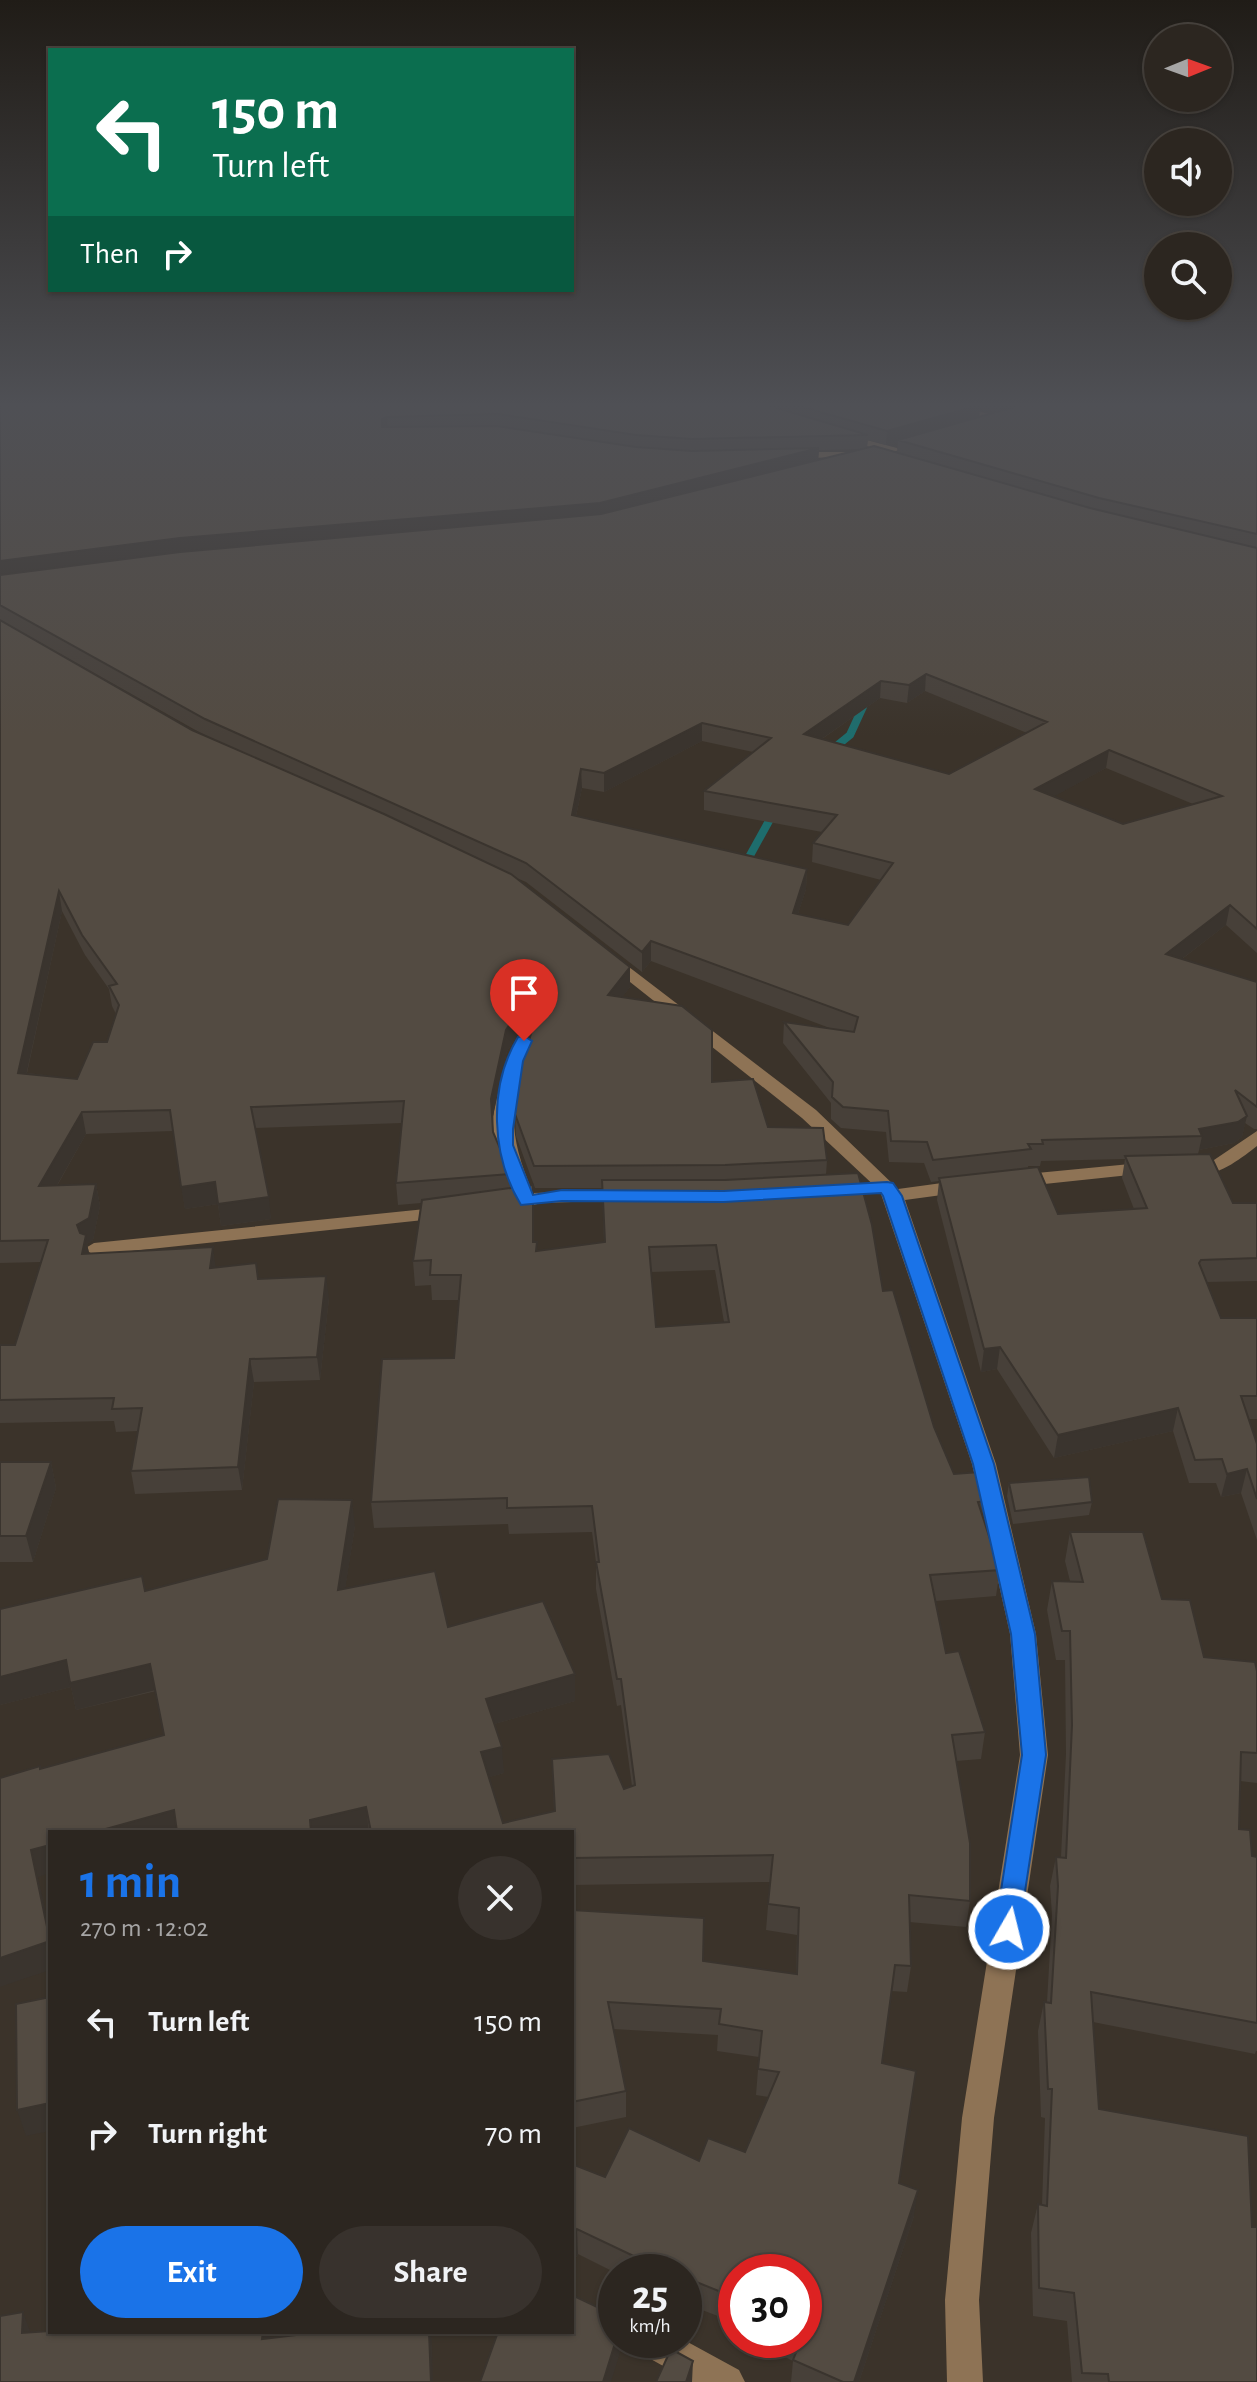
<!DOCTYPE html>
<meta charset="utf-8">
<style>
body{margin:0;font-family:"Alegreya Sans",sans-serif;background:#38322d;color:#f1f3f6;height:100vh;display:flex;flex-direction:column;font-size:30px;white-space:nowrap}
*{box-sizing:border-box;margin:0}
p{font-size:26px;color:#a6a5a5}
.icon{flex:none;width:44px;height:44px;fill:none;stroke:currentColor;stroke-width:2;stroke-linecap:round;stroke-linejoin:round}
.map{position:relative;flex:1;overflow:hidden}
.details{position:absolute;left:48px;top:1830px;width:526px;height:504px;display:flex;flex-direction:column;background:#2c2620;border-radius:0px;box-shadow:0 2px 6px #0004,0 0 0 2px #48433e}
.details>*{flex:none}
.top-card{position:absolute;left:48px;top:48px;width:526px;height:244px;border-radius:0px;box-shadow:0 2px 6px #0004,0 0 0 2px #48433e;background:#0b6e4f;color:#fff;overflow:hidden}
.needle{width:52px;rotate:89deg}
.buttons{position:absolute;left:1144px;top:24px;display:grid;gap:16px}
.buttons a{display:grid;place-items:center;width:88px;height:88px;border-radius:50%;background:#2c2620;box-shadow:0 2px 6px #0004,0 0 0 2px #48433e;font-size:40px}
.speed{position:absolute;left:598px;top:2254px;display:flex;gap:16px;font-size:40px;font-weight:700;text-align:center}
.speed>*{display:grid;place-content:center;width:104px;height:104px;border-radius:50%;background:#2c2620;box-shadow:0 2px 6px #0004,0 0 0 2px #48433e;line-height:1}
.speed small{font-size:20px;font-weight:400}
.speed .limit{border:12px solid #d22;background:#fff;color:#111}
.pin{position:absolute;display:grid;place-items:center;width:68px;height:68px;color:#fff;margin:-82px -34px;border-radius:50% 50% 50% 0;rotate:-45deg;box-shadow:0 0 8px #0007}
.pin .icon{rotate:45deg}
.me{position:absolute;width:88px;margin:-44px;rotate:8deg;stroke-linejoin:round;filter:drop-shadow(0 0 6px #0008)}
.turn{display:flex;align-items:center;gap:28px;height:168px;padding:0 32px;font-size:36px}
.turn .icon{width:104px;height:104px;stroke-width:2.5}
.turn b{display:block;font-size:56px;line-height:68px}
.then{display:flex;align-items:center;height:76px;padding:0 32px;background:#0003;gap:16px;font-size:30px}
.round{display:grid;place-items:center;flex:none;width:84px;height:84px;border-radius:42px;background:#38322d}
.head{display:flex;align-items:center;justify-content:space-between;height:136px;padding:0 32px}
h1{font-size:48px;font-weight:600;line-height:60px;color:#1a73e8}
.action{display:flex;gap:16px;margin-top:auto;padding:16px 32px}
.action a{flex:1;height:92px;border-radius:48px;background:#1a73e8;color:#fff;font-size:32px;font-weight:600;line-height:92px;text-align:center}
.action a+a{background:#38322d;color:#f1f3f6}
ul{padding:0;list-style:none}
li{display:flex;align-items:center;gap:24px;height:112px;padding:0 32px}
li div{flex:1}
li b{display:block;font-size:30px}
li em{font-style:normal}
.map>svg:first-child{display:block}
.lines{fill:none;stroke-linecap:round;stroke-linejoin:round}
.stream{stroke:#1e6d6d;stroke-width:8}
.minor{fill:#8e7355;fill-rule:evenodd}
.wall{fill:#474039;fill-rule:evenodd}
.shaded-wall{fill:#3a342e}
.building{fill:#534b42;stroke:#3a342e;stroke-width:2;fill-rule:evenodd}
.route{fill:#1a73e8;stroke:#114b97;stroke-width:2}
</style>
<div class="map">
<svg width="1257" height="2382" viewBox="0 0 1257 2382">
<rect width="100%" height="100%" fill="#3b332a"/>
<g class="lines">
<path class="stream" d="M 829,752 L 850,735 L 867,698
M 748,859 L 775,810"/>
<path class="minor" d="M 935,403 L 950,403 L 1006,419 L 1001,422 Z
M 859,438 L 897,448 L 898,450 L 893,453 L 855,443 L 855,439 Z
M 871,452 L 875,453 L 875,457 L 791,458 L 786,455 L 791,452 Z
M 612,954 L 816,1110 L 898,1189 L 964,1180 L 974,1186 L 964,1192 L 905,1200 L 996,1464 L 1036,1634 L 1048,1755 L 994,2118 L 979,2300 L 983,2382 L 947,2382 L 945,2300 L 962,2118 L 1020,1755 L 1010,1634 L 972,1464 L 880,1191 L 802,1118 L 606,963 L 603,959 Z
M 524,1036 L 533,1041 C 508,1103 507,1132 533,1193 L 627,1190 L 634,1192 L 637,1196 L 634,1200 L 541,1203 L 508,1212 L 498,1206 L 501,1202 L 516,1198 C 508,1181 499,1163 495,1145 C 488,1113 501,1065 518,1037 Z
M 1257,1131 L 1257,1146 C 1239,1160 1203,1189 1181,1167 L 1191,1161 L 1214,1160 Z
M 1151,1162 L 1161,1168 L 1158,1172 L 1016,1187 L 1006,1181 L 1016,1175 Z
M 445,1207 L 455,1213 L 452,1217 L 94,1255 L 84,1249 L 94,1243 Z
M 633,2340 L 684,2340 L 739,2370 L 745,2382 L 692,2382 L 638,2352 Z"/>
</g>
<path class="wall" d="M 0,403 L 1257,403 L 1257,953 L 1226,925 L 1182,959 L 1257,982 L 1257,1129 L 1254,1129 L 1245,1123 L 1242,1137 L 1234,1143 L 1199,1150 L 1198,1154 L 1233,1203 L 1257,1203 L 1257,1281 L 1207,1282 L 1221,1318 L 1257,1318 L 1257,1419 L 1248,1419 L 1257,1445 L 1257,1540 L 1241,1493 L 1221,1497 L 1216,1483 L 1189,1483 L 1173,1431 L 1054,1458 L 997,1369 L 981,1372 L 937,1200 L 939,1181 L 931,1182 L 924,1163 L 889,1162 L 886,1132 L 841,1128 L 831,1119 L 831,1103 L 783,1043 L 784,1022 L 835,1030 L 651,961 L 642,972 L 526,882 L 514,877 L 630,987 L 622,997 L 712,1082 L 768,1127 L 827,1160 L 826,1175 L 883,1291 L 934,1427 L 954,1474 L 987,1501 L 984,1521 L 1000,1570 L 996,1596 L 936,1601 L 946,1653 L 985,1732 L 981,1759 L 956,1761 L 970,1901 L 966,1927 L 909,1922 L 911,1966 L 907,1992 L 891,1991 L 882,2063 L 899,2183 L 914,2216 L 859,2382 L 791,2382 L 793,2361 L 767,2348 L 768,2340 L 804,2340 L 736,2272 L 736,2323 L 684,2303 L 684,2272 L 616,2272 L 616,2273 L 578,2254 L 575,2259 L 572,2258 L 572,2164 L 605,2177 L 699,2161 L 745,2152 L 769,2097 L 756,2095 L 759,2057 L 717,2051 L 718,2035 L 613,2029 L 626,2091 L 626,2117 L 572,2128 L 572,1910 L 703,1961 L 796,1974 L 797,1935 L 766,1930 L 770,1882 L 572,1885 L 572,1832 L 50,1832 L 38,1877 L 0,1987 L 40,1769 L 164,1735 L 156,1691 L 76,1710 L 71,1687 L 0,1705 L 0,1609 L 146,1591 L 267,1559 L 355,1526 L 345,1588 L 575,1674 L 575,1701 L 494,1724 L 504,1773 L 489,1777 L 503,1823 L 554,1811 L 552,1759 L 624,1789 L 632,1786 L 621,1705 L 617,1706 L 596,1589 L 596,1562 L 592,1532 L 509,1534 L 508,1524 L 374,1528 L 371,1502 L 454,1358 L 459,1300 L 432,1300 L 431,1285 L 415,1286 L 413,1261 L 421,1203 L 398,1205 L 396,1183 L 402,1123 L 255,1128 L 271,1219 L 221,1226 L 218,1204 L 185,1209 L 173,1131 L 86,1134 L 57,1186 L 96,1184 L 100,1206 L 93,1240 L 87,1244 L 89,1253 L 216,1268 L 329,1298 L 320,1380 L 254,1382 L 242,1490 L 135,1494 L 131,1471 L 138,1431 L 116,1432 L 114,1421 L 0,1423 L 0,1345 L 15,1345 L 41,1262 L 0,1263 L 0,620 L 192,730 L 206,736 L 0,620 ZM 980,408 L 997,412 L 979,417 ZM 868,440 L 886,445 L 898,442 L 897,453 L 867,448 ZM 862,449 L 818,460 L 819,450 ZM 925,691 L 1027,733 L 949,774 L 822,739 L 880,698 L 907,703 ZM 702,741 L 753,752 L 704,791 L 704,810 L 822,832 L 813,843 L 812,862 L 881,880 L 848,925 L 798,914 L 806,889 L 807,869 L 576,816 L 582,788 L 604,792 ZM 1106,768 L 1193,804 L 1123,824 L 1054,796 ZM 62,911 L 85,955 L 109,989 L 112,1006 L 116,1014 L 107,1042 L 77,1079 L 27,1073 ZM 525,1033 L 530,1037 L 515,1114 L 516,1136 L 535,1188 L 602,1188 L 604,1242 L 537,1251 L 534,1242 L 533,1185 L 511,1188 L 511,1174 L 493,1132 L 492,1120 L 507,1051 L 515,1039 ZM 1125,1159 L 1122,1178 L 1134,1209 L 1058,1214 L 1028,1168 L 1028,1166 L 1040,1166 L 1041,1161 ZM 715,1270 L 724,1322 L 656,1327 L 651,1272 Z
M 0,1462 L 51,1462 L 56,1488 L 33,1562 L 0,1562 Z
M 1009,1483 L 1092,1502 L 1089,1515 L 1013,1524 L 1007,1496 Z
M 1070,1532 L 1162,1599 L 1204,1657 L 1257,1671 L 1257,1783 L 1240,1781 L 1239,1829 L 1252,1856 L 1257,1857 L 1257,2051 L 1256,2051 L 1255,2054 L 1093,2022 L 1099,2109 L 1257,2382 L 1072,2382 L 1067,2321 L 1033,2316 L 1031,2233 L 1038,2204 L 1042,2205 L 1045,2118 L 1041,2117 L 1038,2031 L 1044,2002 L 1047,2002 L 1052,1915 L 1050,1886 L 1056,1857 L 1061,1857 L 1066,1754 L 1065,1660 L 1056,1660 L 1047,1610 L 1052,1581 L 1070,1581 L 1065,1561 Z"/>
<path class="shaded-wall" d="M 1000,403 L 1049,403 L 999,412 Z
M 980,405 L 979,419 L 898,440 L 898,442 L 886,445 L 887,431 Z
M 387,417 L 388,431 L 383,441 L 382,419 Z
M 819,448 L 818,463 L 600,518 L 0,578 L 0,561 Z
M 926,674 L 925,691 L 907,703 L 909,685 Z
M 881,681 L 880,698 L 803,752 L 804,734 Z
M 702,723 L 702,741 L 604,792 L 604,773 Z
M 1109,750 L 1106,768 L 1033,808 L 1035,789 Z
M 581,769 L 582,788 L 572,834 L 572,815 Z
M 807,869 L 806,889 L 792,933 L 793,913 Z
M 59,891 L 62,911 L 22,1094 L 18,1073 Z
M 1230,905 L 1226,925 L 1162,974 L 1166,954 Z
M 651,941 L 651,961 L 642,972 L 642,952 Z
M 630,967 L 630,987 L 608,1016 L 608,995 Z
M 525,1013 L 525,1033 L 515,1039 L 507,1051 L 492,1121 L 491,1099 L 506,1030 L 514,1018 Z
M 82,1112 L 86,1134 L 44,1208 L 39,1186 Z
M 1247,1116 L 1242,1137 L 1234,1143 L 1199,1150 L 1202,1136 L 1199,1129 Z
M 215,1182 L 218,1204 L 185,1209 L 181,1187 Z
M 96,1184 L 100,1206 L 93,1240 L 87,1244 L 90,1257 L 82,1254 L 77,1225 Z
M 269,1197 L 271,1219 L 221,1226 L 218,1204 Z
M 213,1247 L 216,1269 L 210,1268 Z
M 326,1276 L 329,1298 L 320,1380 L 317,1357 Z
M 1000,1347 L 997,1369 L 981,1372 L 984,1349 Z
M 250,1359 L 254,1382 L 242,1490 L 238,1467 Z
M 1178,1408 L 1173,1431 L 1054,1458 L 1058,1435 Z
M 51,1462 L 56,1488 L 33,1562 L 26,1536 Z
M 1247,1469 L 1241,1493 L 1221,1497 L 1227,1474 Z
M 352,1500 L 355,1526 L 341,1616 L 338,1590 Z
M 66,1660 L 150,1664 L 156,1690 L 76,1710 L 71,1687 L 0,1705 L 0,1677 Z
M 575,1674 L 575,1701 L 487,1726 L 486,1699 Z
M 502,1747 L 504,1773 L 483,1779 L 481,1752 Z
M 366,1807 L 369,1832 L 311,1832 L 310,1820 Z
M 174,1810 L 179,1832 L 95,1832 Z
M 50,1845 L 50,1873 L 38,1877 L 50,1930 L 50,1939 L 31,1850 Z
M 50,1941 L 50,1970 L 0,1987 L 0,1958 Z
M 50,2103 L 50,2131 L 26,2136 L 17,2110 Z
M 918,2190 L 914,2216 L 859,2382 L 854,2382 Z
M 577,2229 L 578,2254 L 575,2259 L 575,2234 Z
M 23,2312 L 32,2337 L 22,2333 Z
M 263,2332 L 271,2332 L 267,2364 L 262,2339 Z
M 429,2332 L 431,2332 L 432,2345 L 433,2382 L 431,2382 Z
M 616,2340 L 624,2340 L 611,2382 L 603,2382 Z
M 693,2361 L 692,2382 L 686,2382 Z"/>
<path class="building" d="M 0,403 L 760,403 L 868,435 L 692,439 L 636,435 L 498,414 L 387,417 L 382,419 L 382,427 L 497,426 L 636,447 L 692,451 L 819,448 L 600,503 L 180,538 L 0,561 Z
M 788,403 L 973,403 L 980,405 L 887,431 Z
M 1028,403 L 1257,403 L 1257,534 L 1099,498 L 898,440 Z
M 874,446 L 1090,508 L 1257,548 L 1257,929 L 1230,905 L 1166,954 L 1257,982 L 1257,1107 L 1235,1090 L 1247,1116 L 1238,1122 L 1199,1129 L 1202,1136 L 1042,1140 L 1043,1144 L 1028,1144 L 1031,1149 L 933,1160 L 927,1142 L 891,1141 L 888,1111 L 843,1107 L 832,1097 L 833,1082 L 784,1022 L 854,1032 L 858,1017 L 651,941 L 642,952 L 526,863 L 205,719 L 0,605 L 0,575 L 180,552 L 601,514 ZM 926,674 L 1047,722 L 949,774 L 804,734 L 881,681 L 909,685 ZM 702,723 L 771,738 L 704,791 L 837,815 L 813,843 L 893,863 L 848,925 L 793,913 L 807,869 L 572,815 L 581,769 L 604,773 ZM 1109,750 L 1222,796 L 1123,824 L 1035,789 Z
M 0,620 L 192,730 L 384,814 L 511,874 L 630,967 L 608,995 L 682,1006 L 712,1030 L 712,1082 L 753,1079 L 768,1127 L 823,1128 L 827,1160 L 725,1165 L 534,1166 L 515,1114 L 519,1072 L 535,1021 L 525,1013 L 514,1018 L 506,1030 L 491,1099 L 493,1132 L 511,1174 L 396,1183 L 404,1101 L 251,1107 L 269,1197 L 218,1204 L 215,1182 L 181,1187 L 170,1110 L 82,1112 L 39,1186 L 96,1184 L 89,1218 L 77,1225 L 80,1233 L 86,1235 L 82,1254 L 213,1247 L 210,1268 L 256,1263 L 258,1279 L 326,1276 L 317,1357 L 250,1359 L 238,1467 L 131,1471 L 142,1408 L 112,1409 L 114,1398 L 0,1400 L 0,1345 L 15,1345 L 48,1240 L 0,1241 ZM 59,891 L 82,935 L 117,984 L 109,986 L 119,1005 L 107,1042 L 93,1042 L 77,1079 L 18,1073 Z
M 1210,1154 L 1233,1203 L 1257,1203 L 1257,1258 L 1201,1260 L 1199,1263 L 1221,1318 L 1257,1318 L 1257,1396 L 1241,1396 L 1257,1444 L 1257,1499 L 1247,1469 L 1227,1474 L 1222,1459 L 1195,1460 L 1178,1408 L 1058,1435 L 1000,1347 L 984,1349 L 939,1178 L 1038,1167 L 1058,1214 L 1147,1208 L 1125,1156 Z
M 858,1173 L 872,1225 L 883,1291 L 893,1290 L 934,1427 L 954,1474 L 980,1472 L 987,1501 L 978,1502 L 1000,1570 L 930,1575 L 946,1653 L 959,1651 L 985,1732 L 952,1735 L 970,1843 L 970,1901 L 909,1895 L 911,1966 L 895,1965 L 882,2063 L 916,2071 L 899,2183 L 918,2190 L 854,2382 L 843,2382 L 793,2360 L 801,2340 L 804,2340 L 804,2272 L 736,2272 L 736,2298 L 684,2277 L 684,2272 L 671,2272 L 642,2260 L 577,2229 L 575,2234 L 572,2233 L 572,2164 L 605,2177 L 629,2128 L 699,2161 L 708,2138 L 745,2152 L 779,2072 L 758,2069 L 762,2031 L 719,2024 L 721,2009 L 608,2002 L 626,2091 L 572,2102 L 572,1910 L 704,1918 L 703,1961 L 797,1974 L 799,1908 L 768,1904 L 773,1855 L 572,1858 L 572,1832 L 371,1832 L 366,1807 L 310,1820 L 311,1832 L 177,1832 L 174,1810 L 95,1832 L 50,1832 L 50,1845 L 31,1850 L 50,1941 L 0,1958 L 0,1778 L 40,1766 L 40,1769 L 164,1735 L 150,1664 L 70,1683 L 66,1660 L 0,1677 L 0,1609 L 142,1576 L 145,1591 L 267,1559 L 278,1499 L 352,1500 L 338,1590 L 435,1571 L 448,1627 L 543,1601 L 575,1674 L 486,1699 L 502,1747 L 481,1752 L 503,1823 L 555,1811 L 552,1759 L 609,1754 L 624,1789 L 635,1785 L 621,1679 L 617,1679 L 596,1562 L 599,1562 L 592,1506 L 507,1508 L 507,1498 L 371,1502 L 382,1359 L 454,1358 L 461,1275 L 430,1275 L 431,1260 L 413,1261 L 422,1200 L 533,1185 L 533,1242 L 537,1242 L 536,1251 L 605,1242 L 602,1180 L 725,1180 ZM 716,1245 L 729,1322 L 656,1327 L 649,1247 Z
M 0,1462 L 51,1462 L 26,1536 L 0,1536 Z
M 1089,1477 L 1092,1502 L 1015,1511 L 1009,1483 Z
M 1070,1532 L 1143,1532 L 1162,1599 L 1190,1600 L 1204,1657 L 1255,1662 L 1257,1671 L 1257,1753 L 1241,1752 L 1239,1829 L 1250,1830 L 1252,1856 L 1257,1857 L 1257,2023 L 1091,1992 L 1099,2109 L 1248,2136 L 1252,2227 L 1257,2227 L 1257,2382 L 1109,2382 L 1108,2374 L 1082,2373 L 1074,2293 L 1039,2288 L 1038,2204 L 1047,2206 L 1052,2089 L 1048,2089 L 1044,2002 L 1051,2003 L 1058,1886 L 1056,1857 L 1066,1858 L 1072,1725 L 1070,1631 L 1062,1631 L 1052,1581 L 1083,1582 Z
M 50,1997 L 50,2103 L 17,2110 L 16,2004 Z
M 572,2295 L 614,2315 L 616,2313 L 616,2340 L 603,2382 L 480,2382 L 498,2332 L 572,2332 Z
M 23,2312 L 22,2333 L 50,2331 L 50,2332 L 263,2332 L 262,2339 L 321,2332 L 429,2332 L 431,2382 L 0,2382 L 0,2316 Z
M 671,2349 L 693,2361 L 686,2382 L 656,2382 Z"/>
<linearGradient id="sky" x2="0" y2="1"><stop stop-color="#201c17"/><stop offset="0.55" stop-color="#4f5055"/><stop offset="1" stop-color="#4f5055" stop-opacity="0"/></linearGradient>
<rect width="1257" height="736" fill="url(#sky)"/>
<path class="route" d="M 524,1036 L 532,1041 L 523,1061 L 513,1129 L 513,1145 L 533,1195 L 562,1190 L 724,1191 L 887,1182 L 893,1183 L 902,1196 L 994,1464 L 1035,1634 L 1046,1755 L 1018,1937 L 1009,1941 L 999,1937 L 995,1929 L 1022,1755 L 1011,1634 L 973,1464 L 883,1196 L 881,1193 L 724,1202 L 562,1201 L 521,1205 C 491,1156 488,1087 518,1037 Z"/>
</svg>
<div class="buttons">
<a><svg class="needle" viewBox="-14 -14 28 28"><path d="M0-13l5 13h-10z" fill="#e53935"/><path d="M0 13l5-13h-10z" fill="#a6a5a5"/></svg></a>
<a><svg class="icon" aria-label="sound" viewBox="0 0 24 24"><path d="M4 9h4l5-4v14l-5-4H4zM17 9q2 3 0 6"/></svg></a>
<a><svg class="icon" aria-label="search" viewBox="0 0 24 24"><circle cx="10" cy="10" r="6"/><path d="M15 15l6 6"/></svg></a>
</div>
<div class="speed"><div>25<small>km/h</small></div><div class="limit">30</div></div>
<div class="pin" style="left:524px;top:1041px;background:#d93025"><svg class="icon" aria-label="arrive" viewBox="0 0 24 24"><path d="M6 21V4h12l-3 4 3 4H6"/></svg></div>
<svg class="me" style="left:1009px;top:1929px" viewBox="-20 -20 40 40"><circle r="17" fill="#1a73e8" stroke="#fff" stroke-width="3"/><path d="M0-11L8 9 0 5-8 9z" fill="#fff"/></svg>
<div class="top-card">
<div class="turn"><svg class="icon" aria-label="left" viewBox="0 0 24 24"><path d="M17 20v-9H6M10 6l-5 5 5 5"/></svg><div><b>150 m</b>Turn left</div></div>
<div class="then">Then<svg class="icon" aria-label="right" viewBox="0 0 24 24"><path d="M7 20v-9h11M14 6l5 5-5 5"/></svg></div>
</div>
<section class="details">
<div class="head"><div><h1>1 min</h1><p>270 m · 12:02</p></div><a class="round"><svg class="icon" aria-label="close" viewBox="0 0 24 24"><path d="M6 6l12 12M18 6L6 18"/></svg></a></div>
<ul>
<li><svg class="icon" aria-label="left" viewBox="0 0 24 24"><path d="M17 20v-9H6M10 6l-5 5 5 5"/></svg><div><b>Turn left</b></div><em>150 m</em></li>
<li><svg class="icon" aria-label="right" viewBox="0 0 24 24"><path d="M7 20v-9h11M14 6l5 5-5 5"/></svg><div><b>Turn right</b></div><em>70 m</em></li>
</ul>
<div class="action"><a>Exit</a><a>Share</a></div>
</section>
</div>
